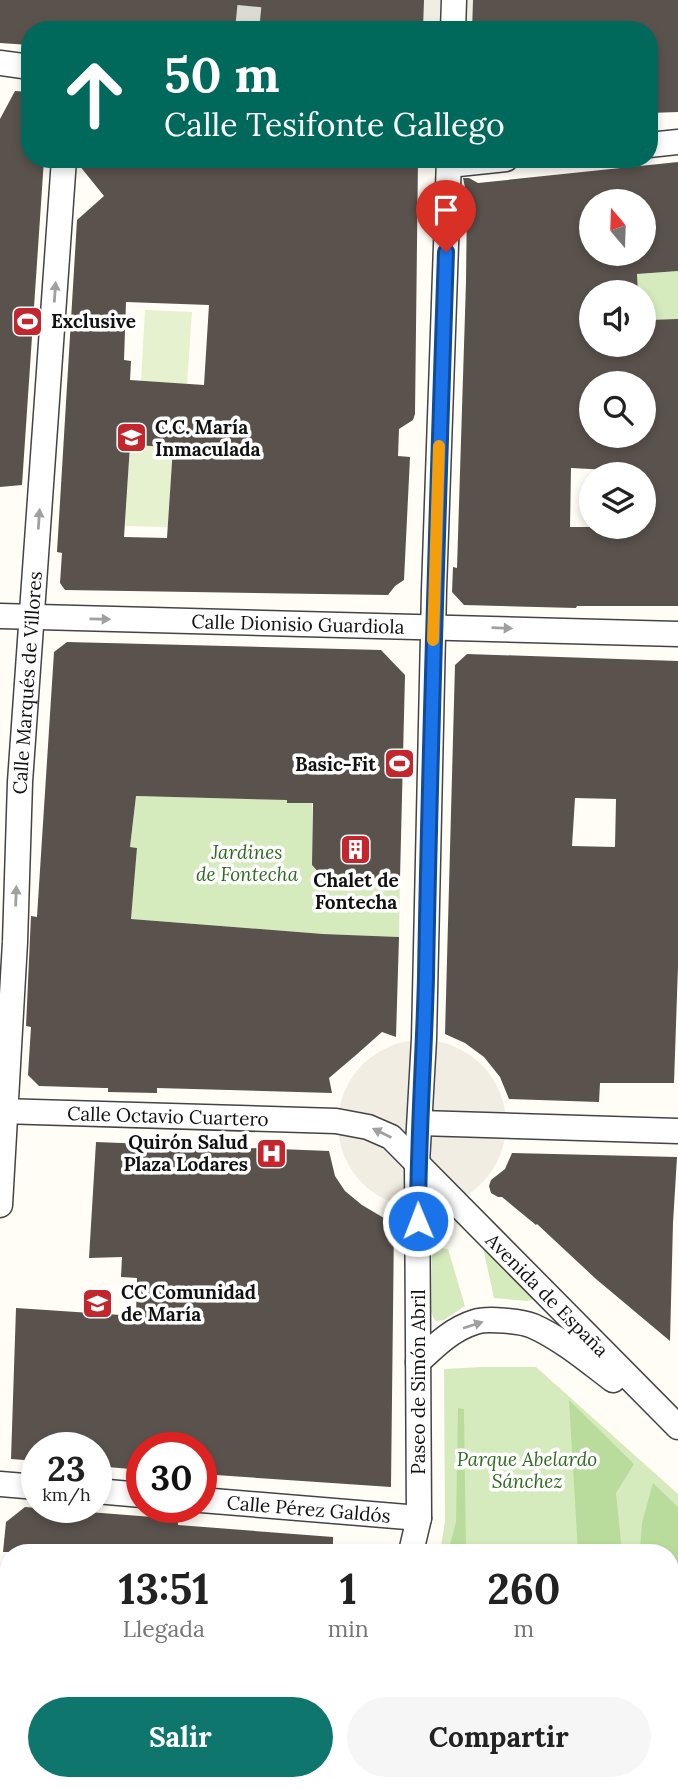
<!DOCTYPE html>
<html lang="es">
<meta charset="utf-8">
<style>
body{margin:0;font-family:Lora,serif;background:#f6f6f6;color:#222;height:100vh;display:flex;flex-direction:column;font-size:26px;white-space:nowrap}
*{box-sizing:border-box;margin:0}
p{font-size:23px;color:#767676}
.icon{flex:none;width:38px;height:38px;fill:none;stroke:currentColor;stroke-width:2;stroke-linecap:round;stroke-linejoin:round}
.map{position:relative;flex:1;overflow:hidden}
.sheet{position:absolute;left:0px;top:1544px;width:679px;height:247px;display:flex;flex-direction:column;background:#fff;border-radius:28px 28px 0 0;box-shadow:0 4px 10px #0003}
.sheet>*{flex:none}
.top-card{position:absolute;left:21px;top:21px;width:637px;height:147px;border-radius:28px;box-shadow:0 4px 10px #0003;background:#00695c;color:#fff;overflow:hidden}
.needle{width:46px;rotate:341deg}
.fabs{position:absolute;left:579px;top:189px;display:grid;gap:14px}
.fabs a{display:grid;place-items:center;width:77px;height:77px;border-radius:50%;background:#fff;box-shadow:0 4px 10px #0003;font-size:35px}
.speed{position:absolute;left:21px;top:1432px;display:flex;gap:14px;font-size:35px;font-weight:700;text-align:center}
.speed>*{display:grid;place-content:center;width:91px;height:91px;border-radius:50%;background:#fff;box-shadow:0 4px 10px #0003;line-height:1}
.speed small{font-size:18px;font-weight:400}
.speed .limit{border:10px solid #d22;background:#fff;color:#111}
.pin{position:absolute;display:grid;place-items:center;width:60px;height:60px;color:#fff;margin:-72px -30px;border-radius:50% 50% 50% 0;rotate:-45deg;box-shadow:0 0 7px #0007}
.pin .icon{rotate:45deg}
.me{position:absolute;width:77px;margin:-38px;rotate:359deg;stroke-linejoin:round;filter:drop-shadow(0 0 5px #0008)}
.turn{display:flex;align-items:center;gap:24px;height:147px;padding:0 28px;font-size:32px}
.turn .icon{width:91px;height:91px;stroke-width:2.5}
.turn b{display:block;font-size:49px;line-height:60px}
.eta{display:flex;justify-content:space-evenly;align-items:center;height:119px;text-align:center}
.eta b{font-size:42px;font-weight:700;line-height:49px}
.cta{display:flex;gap:14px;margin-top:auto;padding:14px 28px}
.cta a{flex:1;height:80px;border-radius:42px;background:#0f766e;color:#fff;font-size:28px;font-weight:700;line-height:80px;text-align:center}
.cta a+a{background:#f6f6f6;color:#222}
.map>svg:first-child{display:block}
.green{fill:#d5ebbd}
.forest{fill:#b9dc9c}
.pitch{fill:#e6f2cf}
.plaza{fill:#f1ede2}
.building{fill:#5a524d;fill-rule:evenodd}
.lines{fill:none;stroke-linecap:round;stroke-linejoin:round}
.street-tunnel{stroke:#dbdad3;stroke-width:24;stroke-dasharray:24 12;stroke-linecap:butt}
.street-casing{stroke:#444;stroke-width:27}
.street{stroke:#fff;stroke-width:24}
.oneway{fill:#a0a0a0}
.route-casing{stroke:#114b97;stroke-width:18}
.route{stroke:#1a73e8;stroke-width:12}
.slow{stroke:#f59e0b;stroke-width:12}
.labels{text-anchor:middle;stroke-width:7;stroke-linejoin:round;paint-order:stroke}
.poi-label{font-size:19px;font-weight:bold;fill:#111;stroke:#fff;text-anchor:start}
.street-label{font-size:19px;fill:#111;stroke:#fff}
.park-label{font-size:19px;font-style:italic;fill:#2f6b1f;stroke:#fff}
</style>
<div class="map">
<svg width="678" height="1789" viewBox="0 0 678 1789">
<rect width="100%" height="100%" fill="#fffdf5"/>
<path class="green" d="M 678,271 L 678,319 L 644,319 L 644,292 L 638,292 L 637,274 Z
M 136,796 L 287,800 L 287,803 L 312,803 L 312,865 L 317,871 L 317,875 L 329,875 L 330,868 L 364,878 L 400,878 L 399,937 L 323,934 L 131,919 L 137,848 L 130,847 Z
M 482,1243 L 531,1292 L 534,1299 L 527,1301 L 494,1298 Z
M 432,1247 L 448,1249 L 465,1306 L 444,1320 L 435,1321 L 431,1312 Z
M 481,1367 L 536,1367 L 678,1494 L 678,1789 L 366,1789 L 368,1782 L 670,1782 L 670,1552 L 440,1552 L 445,1521 L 444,1369 Z"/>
<path class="forest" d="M 569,1400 L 634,1464 L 616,1493 L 622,1552 L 578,1552 Z
M 458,1408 L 464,1409 L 466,1552 L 448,1552 L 456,1522 Z
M 653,1483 L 678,1507 L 678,1581 L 670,1581 L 670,1552 L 641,1552 L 640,1549 L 642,1523 Z
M 670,1660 L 678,1670 L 678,1708 L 670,1705 Z
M 387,1782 L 453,1782 L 460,1789 L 384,1789 Z"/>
<path class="pitch" d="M 145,310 L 192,312 L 187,384 L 141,381 Z
M 130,445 L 173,447 L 168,527 L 125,526 Z"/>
<path class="plaza" d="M 424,0 L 473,0 L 472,30 L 423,30 Z
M338 1124a84 84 0 1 1 168 0a84 84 0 1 1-168 0Z"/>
<path class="building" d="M 0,0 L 424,0 L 423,30 L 30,30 L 30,45 L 0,43 Z
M 473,0 L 678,0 L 678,112 L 649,113 L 649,30 L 472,30 Z
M 15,91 L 30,92 L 30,159 L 44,159 L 22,485 L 0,487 L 0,119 Z
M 79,159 L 418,159 L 415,414 L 413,420 L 399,429 L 398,456 L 410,457 L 404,580 L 395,586 L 388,595 L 65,590 L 60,583 L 62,553 L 57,552 L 77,220 L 104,196 L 79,165 ZM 126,302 L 209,305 L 204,385 L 130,380 L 131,361 L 124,360 ZM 130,445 L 173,447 L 167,538 L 124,537 Z
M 678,162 L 678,271 L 637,274 L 638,292 L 592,292 L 592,345 L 644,345 L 644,320 L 678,319 L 678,606 L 577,606 L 576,608 L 464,605 L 452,592 L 453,567 L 457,568 L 466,282 L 467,197 L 463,178 L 469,178 L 478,183 ZM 592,201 L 644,201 L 644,254 L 592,254 ZM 592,383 L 644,383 L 644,436 L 592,436 ZM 571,468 L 609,470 L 609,474 L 644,474 L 644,527 L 570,527 Z
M 67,642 L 381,650 L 405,675 L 400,878 L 347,879 L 340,876 L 321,875 L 312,865 L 313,803 L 287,803 L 287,800 L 136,796 L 130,847 L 137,848 L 131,919 L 323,934 L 399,937 L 396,1037 L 382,1032 L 356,1055 L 329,1078 L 332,1093 L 157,1088 L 157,1093 L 108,1092 L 108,1088 L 104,1088 L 39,1086 L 28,1075 L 31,1027 L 26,1026 L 31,916 L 37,917 L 54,652 Z
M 467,654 L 678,661 L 678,966 L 674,1083 L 600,1083 L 599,1102 L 509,1099 L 500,1077 L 484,1057 L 465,1043 L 445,1034 L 455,665 ZM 575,798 L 616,799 L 615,847 L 572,846 Z
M 96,1142 L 329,1151 L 335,1176 L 345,1191 L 362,1205 L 394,1224 L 391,1487 L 201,1474 L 201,1447 L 142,1447 L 142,1470 L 96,1466 L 96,1447 L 37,1447 L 37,1461 L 11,1459 L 16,1308 L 136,1316 L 137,1278 L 121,1277 L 122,1257 L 89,1258 Z
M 512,1153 L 677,1157 L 673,1223 L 670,1341 L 596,1279 L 537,1224 L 536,1225 L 502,1197 L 498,1197 L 491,1193 L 489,1186 L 491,1180 L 505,1169 Z
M 25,1507 L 178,1519 L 178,1525 L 333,1537 L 333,1552 L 3,1552 L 6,1522 Z"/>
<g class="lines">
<path class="street-tunnel" d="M 247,30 L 250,0"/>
<defs>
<g id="street">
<path d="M 453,30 L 454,0"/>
<path d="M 0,63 L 30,67"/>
<path d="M 649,145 L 678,142"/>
<path d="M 449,165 L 506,159"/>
<path id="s1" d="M 0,616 L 678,634"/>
<path id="s2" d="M 0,1111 L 336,1121 L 368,1127 L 391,1137 L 678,1427"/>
<path d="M 420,1123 L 678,1131"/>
<path id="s3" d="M 0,1205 L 15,942 L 20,782 L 64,159"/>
<path d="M 418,1362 C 435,1346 452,1329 475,1322 C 486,1318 522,1321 533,1326 C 562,1339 588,1361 613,1380"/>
<path d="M 0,1484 L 37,1487"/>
<path d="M 96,1491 L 142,1495"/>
<path id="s4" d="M 201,1500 L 419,1518"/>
<path d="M 411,1552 L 419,1518 L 417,1163 L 424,1039 L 434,590 L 449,159"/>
<path d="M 334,1789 L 336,1782"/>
</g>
</defs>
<use href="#street" class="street-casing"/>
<use href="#street" class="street"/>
</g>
<defs><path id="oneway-solid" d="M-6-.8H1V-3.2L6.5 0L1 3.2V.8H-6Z" transform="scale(1.75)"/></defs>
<g class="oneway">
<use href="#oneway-solid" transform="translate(55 292) rotate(-86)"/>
<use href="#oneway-solid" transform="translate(39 519) rotate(-86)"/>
<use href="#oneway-solid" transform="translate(100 619) rotate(1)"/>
<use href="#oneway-solid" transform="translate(502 628) rotate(2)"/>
<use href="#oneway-solid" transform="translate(16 896) rotate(-88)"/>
<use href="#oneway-solid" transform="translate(382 1133) rotate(-154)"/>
<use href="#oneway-solid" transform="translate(473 1325) rotate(-18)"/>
</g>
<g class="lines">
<defs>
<path id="route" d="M 418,1221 C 418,1139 424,1059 426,977 C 430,735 438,494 446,252"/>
</defs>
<use href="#route" class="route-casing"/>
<use href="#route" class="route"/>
<path class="slow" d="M 433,640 L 439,446"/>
</g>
<defs>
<symbol id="stadium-square" viewBox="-11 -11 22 22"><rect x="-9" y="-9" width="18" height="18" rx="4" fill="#c4262e" stroke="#fff"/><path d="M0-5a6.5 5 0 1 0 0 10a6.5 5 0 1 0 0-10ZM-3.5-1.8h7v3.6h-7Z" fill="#fff"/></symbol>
<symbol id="school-square" viewBox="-11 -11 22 22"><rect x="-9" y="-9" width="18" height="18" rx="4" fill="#c4262e" stroke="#fff"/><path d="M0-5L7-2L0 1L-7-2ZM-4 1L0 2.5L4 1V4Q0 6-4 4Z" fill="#fff"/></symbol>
<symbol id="building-square" viewBox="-11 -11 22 22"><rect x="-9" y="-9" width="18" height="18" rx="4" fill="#c4262e" stroke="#fff"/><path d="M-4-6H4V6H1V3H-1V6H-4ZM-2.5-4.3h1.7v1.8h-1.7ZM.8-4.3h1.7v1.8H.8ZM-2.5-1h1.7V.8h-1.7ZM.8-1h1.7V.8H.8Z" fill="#fff"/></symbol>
<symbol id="hospital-square" viewBox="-11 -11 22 22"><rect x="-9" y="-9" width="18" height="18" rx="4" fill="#c4262e" stroke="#fff"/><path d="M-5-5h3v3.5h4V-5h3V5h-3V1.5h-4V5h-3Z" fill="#fff"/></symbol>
</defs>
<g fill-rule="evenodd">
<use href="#stadium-square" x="10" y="304" width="35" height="35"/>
<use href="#school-square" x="114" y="420" width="35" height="35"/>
<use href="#stadium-square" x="382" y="746" width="35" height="35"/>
<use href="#building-square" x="338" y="832" width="35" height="35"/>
<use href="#hospital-square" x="254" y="1136" width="35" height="35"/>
<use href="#school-square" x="80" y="1286" width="35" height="35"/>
</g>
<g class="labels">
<g class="poi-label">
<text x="51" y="328">Exclusive</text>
<text x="155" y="434">C.C. María<tspan x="155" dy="22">Inmaculada</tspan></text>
<text x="376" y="771" text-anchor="end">Basic-Fit</text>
<text x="356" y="887" text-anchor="middle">Chalet de<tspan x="356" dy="22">Fontecha</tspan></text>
<text x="248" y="1149" text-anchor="end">Quirón Salud<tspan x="248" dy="22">Plaza Lodares</tspan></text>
<text x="121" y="1299">CC Comunidad<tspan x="121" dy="22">de María</tspan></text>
</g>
<g class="street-label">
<text dy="7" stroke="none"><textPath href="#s1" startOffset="298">Calle Dionisio Guardiola</textPath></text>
<text dy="7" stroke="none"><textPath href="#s3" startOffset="523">Calle Marqués de Villores</textPath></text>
<text dy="7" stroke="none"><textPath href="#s2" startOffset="168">Calle Octavio Cuartero</textPath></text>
<text dy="7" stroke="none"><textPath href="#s2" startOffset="616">Avenida de España</textPath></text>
<text transform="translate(418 1382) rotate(-90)" y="7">Paseo de Simón Abril</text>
<text dy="7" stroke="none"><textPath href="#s4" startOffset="108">Calle Pérez Galdós</textPath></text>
</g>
<g class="park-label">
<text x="247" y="859">Jardines<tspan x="247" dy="22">de Fontecha</tspan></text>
<text x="527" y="1466">Parque Abelardo<tspan x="527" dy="22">Sánchez</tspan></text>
</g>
</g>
</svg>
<div class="fabs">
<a><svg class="needle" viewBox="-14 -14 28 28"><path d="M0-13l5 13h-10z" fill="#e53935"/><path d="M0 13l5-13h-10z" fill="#767676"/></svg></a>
<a><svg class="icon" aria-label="sound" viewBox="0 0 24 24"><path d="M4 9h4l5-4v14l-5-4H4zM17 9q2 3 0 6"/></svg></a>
<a><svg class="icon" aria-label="search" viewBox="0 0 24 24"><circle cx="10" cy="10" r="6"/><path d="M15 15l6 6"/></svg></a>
<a><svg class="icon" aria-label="layers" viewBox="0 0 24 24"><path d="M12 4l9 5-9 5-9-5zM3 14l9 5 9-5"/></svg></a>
</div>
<div class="speed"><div>23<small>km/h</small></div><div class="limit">30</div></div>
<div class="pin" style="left:446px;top:252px;background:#d93025"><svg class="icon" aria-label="arrive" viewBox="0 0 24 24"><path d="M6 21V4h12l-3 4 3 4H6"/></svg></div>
<svg class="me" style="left:418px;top:1221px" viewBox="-20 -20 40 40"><circle r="17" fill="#1a73e8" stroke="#fff" stroke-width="3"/><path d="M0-11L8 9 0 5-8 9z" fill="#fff"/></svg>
<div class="top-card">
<div class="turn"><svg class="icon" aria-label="ahead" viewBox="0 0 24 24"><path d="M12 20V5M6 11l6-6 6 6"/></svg><div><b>50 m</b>Calle Tesifonte Gallego</div></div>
</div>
<section class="sheet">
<div class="eta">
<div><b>13:51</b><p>Llegada</p></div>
<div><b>1</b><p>min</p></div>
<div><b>260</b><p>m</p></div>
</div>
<div class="cta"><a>Salir</a><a>Compartir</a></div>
</section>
</div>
